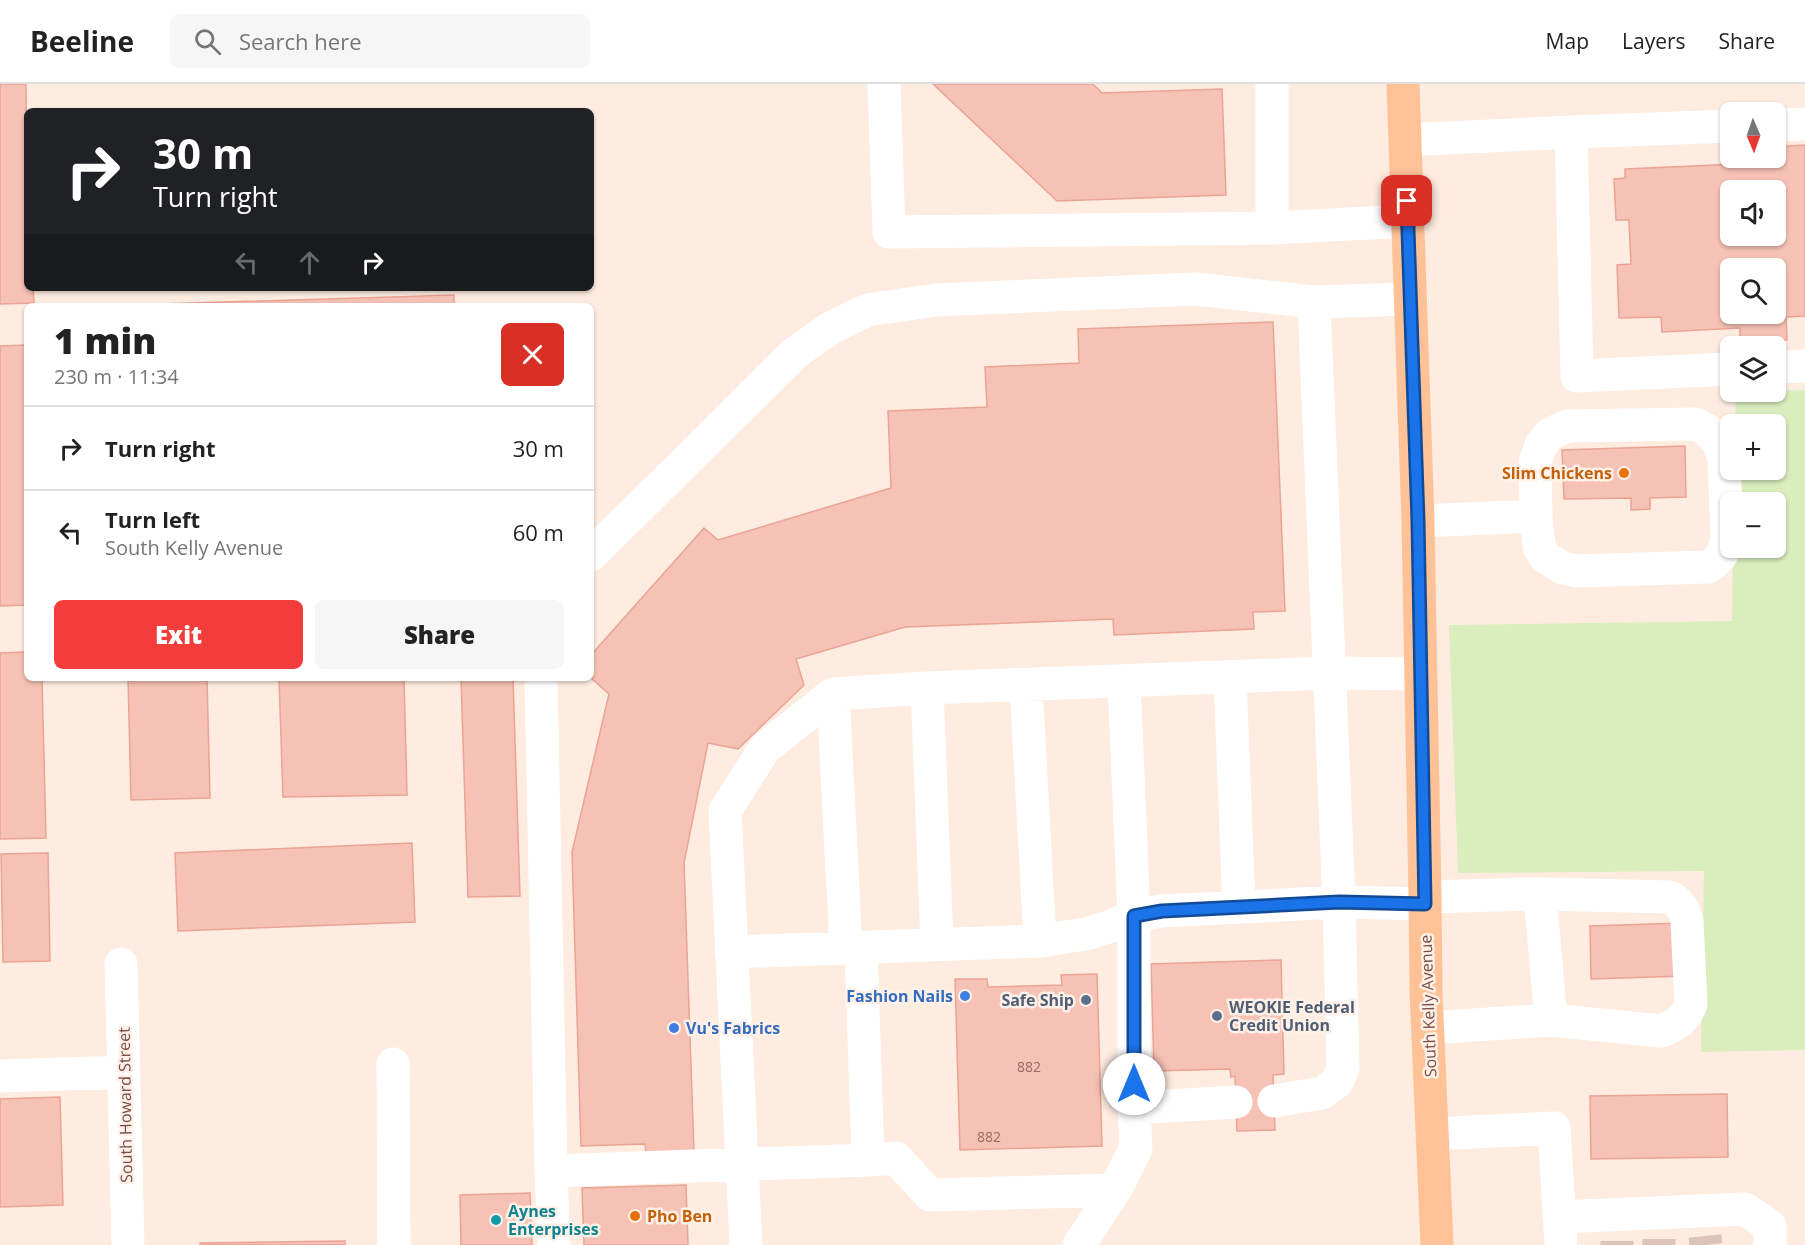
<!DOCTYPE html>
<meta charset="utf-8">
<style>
body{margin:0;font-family:"Open Sans",sans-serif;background:#f6f6f6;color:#222;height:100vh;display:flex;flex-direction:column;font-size:22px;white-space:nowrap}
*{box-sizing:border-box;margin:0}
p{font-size:20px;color:#767676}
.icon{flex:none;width:33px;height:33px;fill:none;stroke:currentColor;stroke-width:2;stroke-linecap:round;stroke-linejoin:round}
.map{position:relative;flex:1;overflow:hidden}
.drawer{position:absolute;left:24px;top:219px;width:570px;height:378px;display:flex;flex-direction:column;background:#fff;border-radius:9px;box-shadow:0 2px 4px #0004}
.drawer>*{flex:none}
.guide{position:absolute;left:24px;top:24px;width:570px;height:183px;border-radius:9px;box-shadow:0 2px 4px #0004;background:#202124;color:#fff;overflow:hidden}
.needle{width:39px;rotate:178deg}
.fabs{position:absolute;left:1720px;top:18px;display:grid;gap:12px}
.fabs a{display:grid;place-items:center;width:66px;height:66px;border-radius:9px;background:#fff;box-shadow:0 2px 4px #0004;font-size:30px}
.pin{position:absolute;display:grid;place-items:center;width:51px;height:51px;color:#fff;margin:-26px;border-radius:12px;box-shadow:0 3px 9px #0006}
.me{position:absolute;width:66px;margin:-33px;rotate:0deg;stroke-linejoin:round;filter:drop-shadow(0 0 4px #0008)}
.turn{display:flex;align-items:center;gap:21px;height:126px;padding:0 30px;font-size:27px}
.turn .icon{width:78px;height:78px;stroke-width:2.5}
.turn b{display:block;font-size:42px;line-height:51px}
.lanes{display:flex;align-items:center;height:57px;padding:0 30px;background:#0003;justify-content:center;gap:30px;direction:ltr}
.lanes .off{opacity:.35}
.round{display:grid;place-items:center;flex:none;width:63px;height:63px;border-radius:9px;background:#f6f6f6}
.summary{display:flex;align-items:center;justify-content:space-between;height:102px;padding:0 30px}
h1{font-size:36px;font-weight:800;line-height:45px}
.cta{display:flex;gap:12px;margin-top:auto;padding:12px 30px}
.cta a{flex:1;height:69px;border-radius:9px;background:#f33d3a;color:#fff;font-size:24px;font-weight:800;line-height:69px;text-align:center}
.cta a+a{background:#f6f6f6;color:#222}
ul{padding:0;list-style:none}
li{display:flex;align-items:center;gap:18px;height:84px;padding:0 30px;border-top:2px solid #e0e0e0}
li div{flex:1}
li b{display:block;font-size:22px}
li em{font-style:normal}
header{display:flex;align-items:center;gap:36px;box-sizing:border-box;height:84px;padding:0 30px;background:#fff;border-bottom:2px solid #e0e0e0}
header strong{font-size:28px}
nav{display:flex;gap:33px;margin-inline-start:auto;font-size:21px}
.search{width:420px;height:54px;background:#f6f6f6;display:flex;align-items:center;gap:15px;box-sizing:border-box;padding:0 21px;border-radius:9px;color:#767676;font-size:22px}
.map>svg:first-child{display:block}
.green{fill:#daedbd}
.building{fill:#f6c2b5;stroke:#eaa394;stroke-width:1.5;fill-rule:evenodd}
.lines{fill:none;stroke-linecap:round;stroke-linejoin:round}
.minor-tunnel{stroke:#dcc4b9;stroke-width:33;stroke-dasharray:33 16;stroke-linecap:butt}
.minor{stroke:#fff;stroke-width:33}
.major{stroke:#ffc296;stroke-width:33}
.route-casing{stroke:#114b97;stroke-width:15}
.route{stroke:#1a73e8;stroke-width:10}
.food-dot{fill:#e8710a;stroke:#fff1e8;stroke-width:2}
.shop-dot{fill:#3f7fe0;stroke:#fff1e8;stroke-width:2}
.service-dot{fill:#5c6f8a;stroke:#fff1e8;stroke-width:2}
.culture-dot{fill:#0f9aa8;stroke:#fff1e8;stroke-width:2}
.labels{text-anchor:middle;stroke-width:5;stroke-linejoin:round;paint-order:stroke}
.number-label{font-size:14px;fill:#976a61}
.food-label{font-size:16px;font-weight:bold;fill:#c56008;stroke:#fff1e8;text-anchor:end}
.shop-label{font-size:16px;font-weight:bold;fill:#366cbe;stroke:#fff1e8;text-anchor:end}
.service-label{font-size:16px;font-weight:bold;fill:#4e5e75;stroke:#fff1e8;text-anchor:end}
.street-label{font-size:16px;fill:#774d45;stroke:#fff1e8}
.culture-label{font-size:16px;font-weight:bold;fill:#0d838f;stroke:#fff1e8;text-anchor:start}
</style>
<header>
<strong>Beeline</strong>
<div class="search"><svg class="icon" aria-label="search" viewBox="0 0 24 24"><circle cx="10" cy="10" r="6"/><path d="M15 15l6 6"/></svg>Search here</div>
<nav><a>Map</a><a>Layers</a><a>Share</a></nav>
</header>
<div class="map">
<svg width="1805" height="1161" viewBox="0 0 1805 1161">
<rect width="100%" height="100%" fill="#feece0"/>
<path class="green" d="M 1805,306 L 1805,966 L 1701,968 L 1704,787 L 1458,789 L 1449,541 L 1732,537 L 1733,464 L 1776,464 L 1776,418 L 1734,418 L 1735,386 L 1776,386 L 1776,340 L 1735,340 L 1736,308 Z"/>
<path class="building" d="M 0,0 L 26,0 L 27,204 L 33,204 L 34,219 L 0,220 Z
M 933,0 L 1093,0 L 1102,9 L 1222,5 L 1226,111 L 1057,117 Z
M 1805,61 L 1805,232 L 1786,233 L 1787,256 L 1740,257 L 1740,244 L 1662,248 L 1661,233 L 1619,234 L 1617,181 L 1631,180 L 1629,136 L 1616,136 L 1614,95 L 1625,94 L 1625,85 L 1738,80 L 1738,74 L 1776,74 L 1776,63 ZM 1731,106 L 1776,106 L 1776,152 L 1731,152 ZM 1731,184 L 1776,184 L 1776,230 L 1731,230 Z
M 454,211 L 454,222 L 96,222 Z
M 1273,238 L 1285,527 L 1253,528 L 1254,545 L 1114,551 L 1113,535 L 905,543 L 796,575 L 804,601 L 738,665 L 708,659 L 684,779 L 694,1069 L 646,1070 L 645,1060 L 581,1062 L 572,768 L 609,610 L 591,594 L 591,571 L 704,444 L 718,456 L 891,404 L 888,327 L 987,323 L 985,283 L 1079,279 L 1078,245 Z
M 27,261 L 27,521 L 0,522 L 0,262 Z
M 1685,362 L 1686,413 L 1650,414 L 1650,425 L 1631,426 L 1631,414 L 1564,415 L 1562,366 Z
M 27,568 L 27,594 L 42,594 L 46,754 L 0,755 L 0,569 Z
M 128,594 L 207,594 L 210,714 L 131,716 Z
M 279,594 L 404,594 L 407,711 L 283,713 Z
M 461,594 L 513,594 L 520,812 L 468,813 Z
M 412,759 L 415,838 L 178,847 L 175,769 Z
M 48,769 L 50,877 L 3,878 L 1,770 Z
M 1683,839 L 1684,892 L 1591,895 L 1590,842 Z
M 1281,876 L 1284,990 L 1273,991 L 1275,1046 L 1237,1047 L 1235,992 L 1231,993 L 1230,985 L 1154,987 L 1151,880 Z
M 1097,890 L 1102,1062 L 960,1066 L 955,895 L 987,895 L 988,903 L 1062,901 L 1061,891 Z
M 1727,1010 L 1728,1073 L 1591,1075 L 1590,1012 Z
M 60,1013 L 63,1121 L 0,1123 L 0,1015 Z
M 686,1101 L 688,1161 L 584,1161 L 582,1104 Z
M 530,1109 L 532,1161 L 461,1161 L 460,1111 Z
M 345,1157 L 345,1161 L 200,1161 L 200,1159 Z"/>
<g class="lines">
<path class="minor-tunnel" d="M 1705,1152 L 1706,1161
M 1659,1155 L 1659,1161
M 1617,1157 L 1617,1161"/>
<path class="minor" d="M 884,0 L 889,148 L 1272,144 L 1408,137
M 1776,41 L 1805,40
M 1571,48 L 1731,42
M 1405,56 L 1571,48 L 1577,292 L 1731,285
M 1272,144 L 1272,0
M 1776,283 L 1805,282
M 1695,340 C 1711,346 1721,358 1724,376 L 1727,450 C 1726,465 1722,475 1708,483 L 1576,487 L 1563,484 L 1545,473 L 1539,463 L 1536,432 L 1535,378 L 1541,361 L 1550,350 L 1567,342 Z
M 1418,437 L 1536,432
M 591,471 L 795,269 L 832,243 L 868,226 L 936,216 L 1195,205 L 1314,218 L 1411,215
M 1230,593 L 1239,823
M 541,594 L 551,1087 L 554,1161
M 1026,601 L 1040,857
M 927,604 L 937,860
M 833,610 L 846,864
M 1540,810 L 1551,936
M 1425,813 L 1540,810 L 1670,813 C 1680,819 1684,825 1687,837 L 1691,920 C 1686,935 1675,942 1661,947 L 1551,936 L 1427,944
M 731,868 L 1040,857 L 1085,850 L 1109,843 L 1134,832 L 1162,827 L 1339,818 L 1425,820
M 121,880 L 128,1161
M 393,980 L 394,1161
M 0,992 L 124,988
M 1274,1017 L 1322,1009 L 1337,998 L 1343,985 L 1339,818 L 1314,218
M 1134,1024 L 1236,1018
M 1432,1050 L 1554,1044 L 1561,1161
M 868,1076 L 896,1074 L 930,1111 L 1115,1106
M 551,1087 L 868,1076 L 861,863
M 1559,1133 L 1745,1125 L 1770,1142 L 1770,1161
M 746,1161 L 725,727 L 765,664 L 833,610 L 927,604 L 1329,589 L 1421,590
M 1079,1161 L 1115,1106 L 1136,1064 L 1134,1024 L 1134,832 L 1124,597"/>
<path class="major" d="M 1403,0 L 1418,437 L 1425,813 L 1426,908 L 1437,1161"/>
</g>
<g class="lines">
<defs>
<path id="route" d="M 1134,1000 L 1134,832 L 1162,827 L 1339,818 L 1425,820 L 1418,437 L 1407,117"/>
</defs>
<use href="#route" class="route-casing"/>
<use href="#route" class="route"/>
</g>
<g class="food-dot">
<circle cx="1624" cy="389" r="6"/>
<circle cx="635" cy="1132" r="6"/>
</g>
<g class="shop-dot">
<circle cx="965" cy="912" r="6"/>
<circle cx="674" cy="944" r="6"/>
</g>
<g class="service-dot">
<circle cx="1086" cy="916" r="6"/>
<circle cx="1217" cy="932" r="6"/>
</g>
<circle class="culture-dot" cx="496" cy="1136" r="6"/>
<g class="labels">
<g class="number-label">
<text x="1029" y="988">882</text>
<text x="989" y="1058">882</text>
</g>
<g class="food-label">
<text x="1612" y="395">Slim Chickens</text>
<text x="647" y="1138" text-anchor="start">Pho Ben</text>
</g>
<g class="shop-label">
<text x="953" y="918">Fashion Nails</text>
<text x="686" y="950" text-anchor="start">Vu's Fabrics</text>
</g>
<g class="service-label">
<text x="1074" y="922">Safe Ship</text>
<text x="1229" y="929" text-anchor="start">WEOKIE Federal<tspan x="1229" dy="18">Credit Union</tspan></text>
</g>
<g class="street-label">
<text transform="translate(1428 922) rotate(-92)" y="6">South Kelly Avenue</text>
<text transform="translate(125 1021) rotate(-91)" y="6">South Howard Street</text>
</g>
<g class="culture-label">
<text x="508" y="1133">Aynes<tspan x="508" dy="18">Enterprises</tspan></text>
</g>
</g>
</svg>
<div class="fabs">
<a><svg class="needle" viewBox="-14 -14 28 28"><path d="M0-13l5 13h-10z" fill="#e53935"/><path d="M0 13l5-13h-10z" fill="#767676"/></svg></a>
<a><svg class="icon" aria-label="sound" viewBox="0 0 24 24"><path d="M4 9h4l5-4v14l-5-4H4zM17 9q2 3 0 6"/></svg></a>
<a><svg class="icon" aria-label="search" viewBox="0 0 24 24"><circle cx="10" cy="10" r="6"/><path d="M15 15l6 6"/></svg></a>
<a><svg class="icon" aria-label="layers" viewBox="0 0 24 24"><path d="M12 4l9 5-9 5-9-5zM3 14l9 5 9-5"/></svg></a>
<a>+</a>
<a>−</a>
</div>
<div class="pin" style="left:1407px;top:117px;background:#d93025"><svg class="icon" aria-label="arrive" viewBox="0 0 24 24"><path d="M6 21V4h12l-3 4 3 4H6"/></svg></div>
<svg class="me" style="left:1134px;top:1000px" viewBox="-20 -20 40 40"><circle r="19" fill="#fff"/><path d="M0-13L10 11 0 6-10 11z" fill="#1a73e8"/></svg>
<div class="guide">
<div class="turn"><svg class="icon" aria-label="right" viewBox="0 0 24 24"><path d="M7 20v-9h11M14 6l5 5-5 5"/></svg><div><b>30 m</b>Turn right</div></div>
<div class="lanes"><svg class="icon off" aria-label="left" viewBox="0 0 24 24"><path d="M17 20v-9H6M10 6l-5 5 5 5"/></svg><svg class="icon off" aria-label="ahead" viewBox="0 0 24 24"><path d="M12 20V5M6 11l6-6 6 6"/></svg><svg class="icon" aria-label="right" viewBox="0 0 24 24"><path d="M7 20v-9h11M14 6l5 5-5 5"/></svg></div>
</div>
<section class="drawer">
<div class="summary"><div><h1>1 min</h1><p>230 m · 11:34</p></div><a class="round" style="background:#d93025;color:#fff"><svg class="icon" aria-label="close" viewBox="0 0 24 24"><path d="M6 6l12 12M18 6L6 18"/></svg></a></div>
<ul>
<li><svg class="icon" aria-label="right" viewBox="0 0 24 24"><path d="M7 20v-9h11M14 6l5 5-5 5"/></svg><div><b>Turn right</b></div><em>30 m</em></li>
<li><svg class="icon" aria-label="left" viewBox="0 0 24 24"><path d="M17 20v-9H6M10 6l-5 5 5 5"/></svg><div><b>Turn left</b><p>South Kelly Avenue</p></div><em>60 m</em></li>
</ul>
<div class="cta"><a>Exit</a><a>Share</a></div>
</section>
</div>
